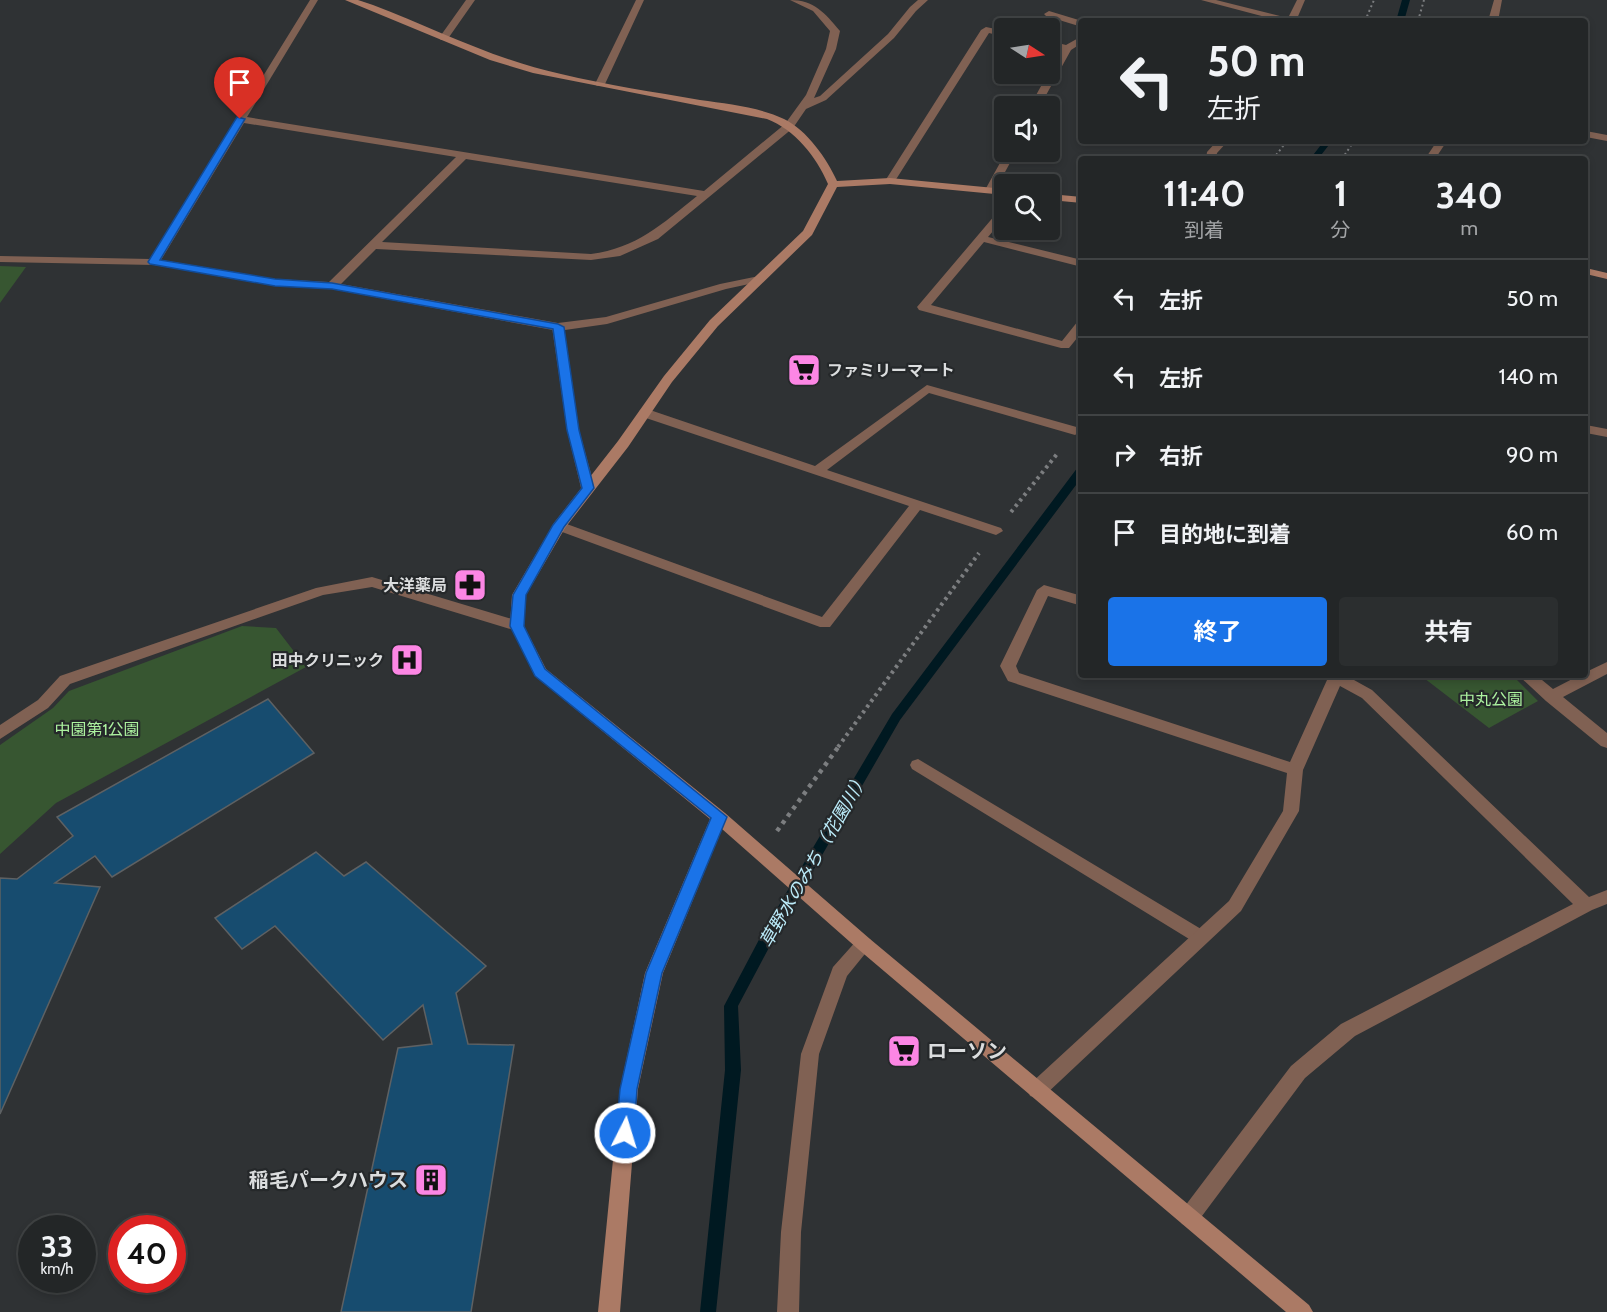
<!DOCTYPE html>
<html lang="ja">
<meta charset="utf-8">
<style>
body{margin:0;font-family:Cabin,"Noto Sans JP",sans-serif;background:#2b2e2f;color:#f1f3f6;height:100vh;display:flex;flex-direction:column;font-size:22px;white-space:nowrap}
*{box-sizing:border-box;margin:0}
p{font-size:20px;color:#a3a5a7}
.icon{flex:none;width:33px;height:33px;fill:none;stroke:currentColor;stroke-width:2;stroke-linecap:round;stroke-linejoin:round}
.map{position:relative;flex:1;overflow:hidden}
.sheet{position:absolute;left:1078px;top:156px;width:510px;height:522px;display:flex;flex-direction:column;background:#232627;border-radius:6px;box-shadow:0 3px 9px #0003,0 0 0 2px #404344}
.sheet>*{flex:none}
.top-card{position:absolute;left:1078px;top:18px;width:510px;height:126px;border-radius:6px;box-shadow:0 3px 9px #0003,0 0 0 2px #404344;background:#232627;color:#f1f3f6;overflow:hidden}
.needle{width:39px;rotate:102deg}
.tools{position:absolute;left:994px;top:18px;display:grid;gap:12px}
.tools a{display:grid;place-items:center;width:66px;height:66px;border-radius:6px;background:#232627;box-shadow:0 3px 9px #0003,0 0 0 2px #404344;font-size:30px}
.speed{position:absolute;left:18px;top:1215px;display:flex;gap:12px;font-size:30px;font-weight:700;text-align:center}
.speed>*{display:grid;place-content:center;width:78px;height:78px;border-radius:50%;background:#232627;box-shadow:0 3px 9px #0003,0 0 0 2px #404344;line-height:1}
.speed small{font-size:15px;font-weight:400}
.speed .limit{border:9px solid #d22;background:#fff;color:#111}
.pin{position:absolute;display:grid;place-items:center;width:51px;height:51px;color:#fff;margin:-62px -26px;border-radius:50% 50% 50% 0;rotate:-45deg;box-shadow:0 0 6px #0007}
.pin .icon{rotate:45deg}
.me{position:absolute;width:66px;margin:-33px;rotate:5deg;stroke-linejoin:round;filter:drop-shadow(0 0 4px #0008)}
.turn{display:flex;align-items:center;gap:21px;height:126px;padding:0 30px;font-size:27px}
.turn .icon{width:78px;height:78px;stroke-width:2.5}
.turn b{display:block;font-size:42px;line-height:51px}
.eta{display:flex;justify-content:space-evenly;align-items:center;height:102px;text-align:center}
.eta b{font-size:36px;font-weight:700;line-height:42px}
.primary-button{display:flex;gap:12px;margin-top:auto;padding:12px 30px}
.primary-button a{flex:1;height:69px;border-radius:6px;background:#1a73e8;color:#fff;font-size:24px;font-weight:700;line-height:69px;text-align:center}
.primary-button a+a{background:#2b2e2f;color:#f1f3f6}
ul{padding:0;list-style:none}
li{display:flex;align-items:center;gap:18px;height:78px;padding:0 30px;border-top:2px solid #404344}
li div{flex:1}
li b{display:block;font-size:22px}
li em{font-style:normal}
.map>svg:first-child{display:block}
.green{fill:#375631}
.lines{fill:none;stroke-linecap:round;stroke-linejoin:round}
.stream{fill:#001921;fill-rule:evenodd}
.building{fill:#174c6f;stroke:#5e6163;stroke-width:1.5}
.path-far2{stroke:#7c7e80;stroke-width:2;stroke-dasharray:2 3;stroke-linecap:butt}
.path-far1{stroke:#7c7e80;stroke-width:4;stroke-dasharray:3 4;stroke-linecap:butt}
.path{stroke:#7c7e80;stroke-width:4.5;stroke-dasharray:4 5;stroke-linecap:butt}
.lane{fill:#806153;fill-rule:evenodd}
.street{fill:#806153;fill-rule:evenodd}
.secondary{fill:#ab7a65;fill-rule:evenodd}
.route{fill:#1a73e8;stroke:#114b97;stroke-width:1.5}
.labels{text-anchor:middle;stroke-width:4.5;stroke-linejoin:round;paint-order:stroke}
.poi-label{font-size:16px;font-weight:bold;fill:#dbddde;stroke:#25282a;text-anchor:end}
.park-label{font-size:16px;fill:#acf29f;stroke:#25282a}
.water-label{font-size:18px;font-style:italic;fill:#bcecfa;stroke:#25282a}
.near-poi-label{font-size:20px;font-weight:bold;fill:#dbddde;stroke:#25282a;text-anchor:start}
</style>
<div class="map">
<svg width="1607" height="1312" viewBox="0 0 1607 1312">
<rect width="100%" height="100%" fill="#2f3234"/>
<path class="green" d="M 0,266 L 26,267 L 0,303 Z
M 242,626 L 276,628 L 306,667 L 56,803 L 0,854 L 0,745 L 53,708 L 69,691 Z
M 1420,675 L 1512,675 L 1538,701 L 1489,728 Z"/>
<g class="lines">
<path class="stream" d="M 1402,0 L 1410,0 L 1404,21 L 1396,21 Z
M 1324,141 L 1332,141 L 1318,159 L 1310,159 Z
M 1082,466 L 1082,477 L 900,720 L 772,942 L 738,1006 L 741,1070 L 716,1312 L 700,1312 L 725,1070 L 724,1006 L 762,934 L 892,714 L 1078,467 Z"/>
</g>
<path class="building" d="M 268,699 L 314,753 L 112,877 L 95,856 L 55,883 L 100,887 L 0,1114 L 0,878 L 17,879 L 73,836 L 57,817 Z
M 316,852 L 344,876 L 366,862 L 486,966 L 456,993 L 468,1044 L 514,1045 L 471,1312 L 341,1312 L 398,1048 L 432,1044 L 423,1005 L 383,1040 L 275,926 L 242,949 L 215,918 Z"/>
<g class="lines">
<path class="path-far2" d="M 1365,21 L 1374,0
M 1418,21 L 1424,0
M 1273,159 L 1287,141
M 1342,159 L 1354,141"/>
<path class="path-far1" d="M 1011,512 L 1057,454
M 838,747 L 979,553"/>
<path class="path" d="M 777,831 L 839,746"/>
<path class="lane" d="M 1049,11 L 1082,21 L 1082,27 L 1046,16 L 1044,14 Z
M 986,27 L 1005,31 L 1005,37 L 989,33 L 895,181 L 890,184 L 886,183 L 885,181 L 981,30 Z
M 1082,36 L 1082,43 L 1071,50 L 1040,106 L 1030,106 L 1061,50 L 1050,47 L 1050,41 L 1066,45 Z
M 1006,152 L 1016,152 L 994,192 L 986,192 L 985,190 Z
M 1005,207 L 1005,217 L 988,237 L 1082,260 L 1082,267 L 984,242 L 931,305 L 1062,341 L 1078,321 L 1082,321 L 1082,332 L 1069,348 L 1061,348 L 919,310 L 917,307 L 1001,208 Z
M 558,323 L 564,327 L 579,430 L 595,488 L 588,492 L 581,488 L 567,430 L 552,327 Z
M 927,385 L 1080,428 L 1081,431 L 1075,435 L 929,393 L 827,470 L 1001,528 L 1003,531 L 996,535 L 920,510 L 830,627 L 820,627 L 554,529 L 552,526 L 559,522 L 564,523 L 822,617 L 909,506 L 640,416 L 639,413 L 640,410 L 650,410 L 815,466 Z
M 918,759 L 1206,932 L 1209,937 L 1206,942 L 1200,944 L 1194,942 L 912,769 L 910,765 L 912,761 Z"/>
<path class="street" d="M 310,0 L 318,0 L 247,117 L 704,191 L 785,124 L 806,95 L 826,49 L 830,31 L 813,11 L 790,0 C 814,0 825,13 840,31 L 836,49 L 814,98 L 820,96 L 888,34 L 910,7 L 918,0 L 928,0 L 916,11 L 894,38 L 826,100 L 806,109 L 793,128 L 658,239 L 620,256 L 591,260 L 376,249 L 341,284 L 558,323 L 606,317 L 720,284 L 759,276 L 763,277 L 763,281 L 726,289 L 607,324 L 558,331 L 332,289 L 275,285 L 154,265 L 0,262 L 0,256 L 150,259 ZM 244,123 L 456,157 L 329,282 L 275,279 L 161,260 ZM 466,159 L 697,196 C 662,224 637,248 591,254 L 382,242 Z
M 466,0 L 475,0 L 447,40 L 441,40 L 439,38 Z
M 636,0 L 644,0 L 605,84 L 597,86 L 595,84 Z
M 1201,0 L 1216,0 L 1288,18 L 1297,0 L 1305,0 L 1296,21 L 1280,21 Z
M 1494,0 L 1502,0 L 1498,21 L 1488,21 Z
M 1586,131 L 1607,135 L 1607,141 L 1586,137 Z
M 1217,141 L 1228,141 L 1217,153 L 1216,159 L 1206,159 L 1207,152 Z
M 1437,141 L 1447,141 L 1435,159 L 1425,159 Z
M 1586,425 L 1607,429 L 1607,437 L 1586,433 Z
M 372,577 L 522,622 L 524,626 L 517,631 L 372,587 L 323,595 L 70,684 L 48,708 L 0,739 L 0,725 L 38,700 L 60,676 L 316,588 Z
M 1044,585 L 1082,596 L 1082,606 L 1048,596 L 1016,666 L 1019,673 L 1290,762 L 1327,680 L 1320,675 L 1345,675 L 1372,690 L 1589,897 L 1607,890 L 1607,904 L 1592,910 L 1355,1036 L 1305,1078 L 1196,1224 L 1189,1226 L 1182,1224 L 1179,1217 L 1182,1210 L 1291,1066 L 1341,1024 L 1573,904 L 1362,698 L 1340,686 L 1303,770 L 1299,811 L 1241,911 L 1044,1096 L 1037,1098 L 1030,1096 L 1028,1090 L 1030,1084 L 1229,901 L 1283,811 L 1287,773 L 1008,681 L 1000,666 L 1037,590 Z
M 1607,662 L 1607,674 L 1563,697 L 1607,733 L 1607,748 L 1601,746 L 1546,701 L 1518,675 L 1536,675 L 1553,689 L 1580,675 L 1586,675 L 1586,672 Z
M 864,937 L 870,939 L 873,944 L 847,976 L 819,1054 L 801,1232 L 799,1312 L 777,1312 L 781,1232 L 801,1054 L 833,967 L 858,939 Z"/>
<path class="secondary" d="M 345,0 L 358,0 L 373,5 C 436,29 495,60 561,74 C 607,85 654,92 700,100 C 728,104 759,107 784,119 C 807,130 827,159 837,181 L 890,178 L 1005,189 L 1005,195 L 890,184 L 837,187 L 812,235 L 718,326 L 672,382 L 628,447 L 565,528 L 526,595 L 524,626 L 546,669 L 725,813 L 870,939 L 1309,1305 L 1313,1312 L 1286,1312 L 858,949 L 722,829 L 663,973 L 638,1089 L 620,1312 L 598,1312 L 620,1089 L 645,973 L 710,819 L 535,676 L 510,626 L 512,595 L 554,523 L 618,441 L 664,376 L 710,320 L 803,231 L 828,184 C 816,156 795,130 767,119 L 533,73 L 490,60 Z
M 1050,194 L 1082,197 L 1082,203 L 1050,200 Z
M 1586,268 L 1607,273 L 1607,279 L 1586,274 Z"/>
</g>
<path class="route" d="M 237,117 L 245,119 L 160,260 L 275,279 L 332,283 L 558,324 L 564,327 L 579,430 L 594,488 L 564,527 L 526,595 L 524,626 L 545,669 L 727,817 L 662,973 L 637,1089 L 634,1133 L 631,1139 L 625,1141 L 619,1139 L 616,1133 L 620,1089 L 646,973 L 711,818 L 535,676 L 510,626 L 513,595 L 553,525 L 582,488 L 567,430 L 553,329 L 332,289 L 275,286 L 150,264 L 148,262 Z"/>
<defs>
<symbol id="supermarket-square" viewBox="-11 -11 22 22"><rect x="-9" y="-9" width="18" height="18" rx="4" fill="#fc86e4" stroke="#25282a"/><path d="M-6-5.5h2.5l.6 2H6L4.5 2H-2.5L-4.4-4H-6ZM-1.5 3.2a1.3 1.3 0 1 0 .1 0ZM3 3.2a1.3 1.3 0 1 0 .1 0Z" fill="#111"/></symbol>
<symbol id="pharmacy-square" viewBox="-11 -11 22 22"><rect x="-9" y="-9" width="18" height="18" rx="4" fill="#fc86e4" stroke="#25282a"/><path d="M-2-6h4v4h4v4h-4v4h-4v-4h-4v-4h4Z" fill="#111"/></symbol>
<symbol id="hospital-square" viewBox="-11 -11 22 22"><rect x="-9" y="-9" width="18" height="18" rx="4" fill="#fc86e4" stroke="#25282a"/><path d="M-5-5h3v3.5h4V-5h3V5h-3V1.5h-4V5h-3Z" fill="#111"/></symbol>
<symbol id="building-square" viewBox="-11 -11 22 22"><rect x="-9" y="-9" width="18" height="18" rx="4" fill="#fc86e4" stroke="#25282a"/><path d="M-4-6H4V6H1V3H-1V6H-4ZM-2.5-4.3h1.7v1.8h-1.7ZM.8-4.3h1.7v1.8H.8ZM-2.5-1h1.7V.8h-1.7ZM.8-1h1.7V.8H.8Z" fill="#111"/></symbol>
</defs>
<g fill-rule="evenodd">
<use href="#supermarket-square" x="785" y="351" width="38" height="38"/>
<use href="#pharmacy-square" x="451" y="566" width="38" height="38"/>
<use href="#hospital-square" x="388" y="641" width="38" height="38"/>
<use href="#supermarket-square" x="885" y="1032" width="38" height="38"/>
<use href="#building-square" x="412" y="1161" width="38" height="38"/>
</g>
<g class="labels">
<g class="poi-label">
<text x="827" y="376" text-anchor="start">ファミリーマート</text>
<text x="447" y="591">大洋薬局</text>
<text x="384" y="666">田中クリニック</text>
</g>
<g class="park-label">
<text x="1491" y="705">中丸公園</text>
<text x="97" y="735">中園第1公園</text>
</g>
<g class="water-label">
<text transform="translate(814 860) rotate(-60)" y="6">草野水のみち（花園川）</text>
</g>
<g class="near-poi-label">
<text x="927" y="1058">ローソン</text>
<text x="408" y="1187" text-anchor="end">稲毛パークハウス</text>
</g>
</g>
</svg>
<div class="tools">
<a><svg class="needle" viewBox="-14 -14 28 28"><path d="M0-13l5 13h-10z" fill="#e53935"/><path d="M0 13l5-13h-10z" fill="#a3a5a7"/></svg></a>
<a><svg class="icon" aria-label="sound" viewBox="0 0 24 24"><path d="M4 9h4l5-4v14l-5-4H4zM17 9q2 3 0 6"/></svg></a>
<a><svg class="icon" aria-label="search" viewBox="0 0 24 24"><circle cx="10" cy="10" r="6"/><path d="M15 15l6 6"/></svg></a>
</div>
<div class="speed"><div>33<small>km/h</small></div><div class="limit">40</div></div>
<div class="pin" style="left:240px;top:119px;background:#d93025"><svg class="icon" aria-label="arrive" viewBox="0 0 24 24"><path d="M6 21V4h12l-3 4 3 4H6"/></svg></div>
<svg class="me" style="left:625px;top:1133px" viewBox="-20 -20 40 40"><circle r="17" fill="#1a73e8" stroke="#fff" stroke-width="3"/><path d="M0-11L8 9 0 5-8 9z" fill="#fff"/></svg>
<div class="top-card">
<div class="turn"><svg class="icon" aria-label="left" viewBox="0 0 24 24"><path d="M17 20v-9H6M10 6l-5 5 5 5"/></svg><div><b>50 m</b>左折</div></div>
</div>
<section class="sheet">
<div class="eta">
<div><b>11:40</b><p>到着</p></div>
<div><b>1</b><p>分</p></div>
<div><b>340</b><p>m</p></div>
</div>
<ul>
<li><svg class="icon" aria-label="left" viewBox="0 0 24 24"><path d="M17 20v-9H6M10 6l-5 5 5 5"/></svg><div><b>左折</b></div><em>50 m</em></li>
<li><svg class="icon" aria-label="left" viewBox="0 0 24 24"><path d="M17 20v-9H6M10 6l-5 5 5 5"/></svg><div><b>左折</b></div><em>140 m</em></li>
<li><svg class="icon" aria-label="right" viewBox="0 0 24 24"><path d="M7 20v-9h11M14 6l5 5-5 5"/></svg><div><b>右折</b></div><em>90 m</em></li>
<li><svg class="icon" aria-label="arrive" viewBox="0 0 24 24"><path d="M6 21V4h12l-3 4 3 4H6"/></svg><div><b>目的地に到着</b></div><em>60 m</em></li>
</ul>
<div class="primary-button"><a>終了</a><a>共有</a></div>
</section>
</div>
